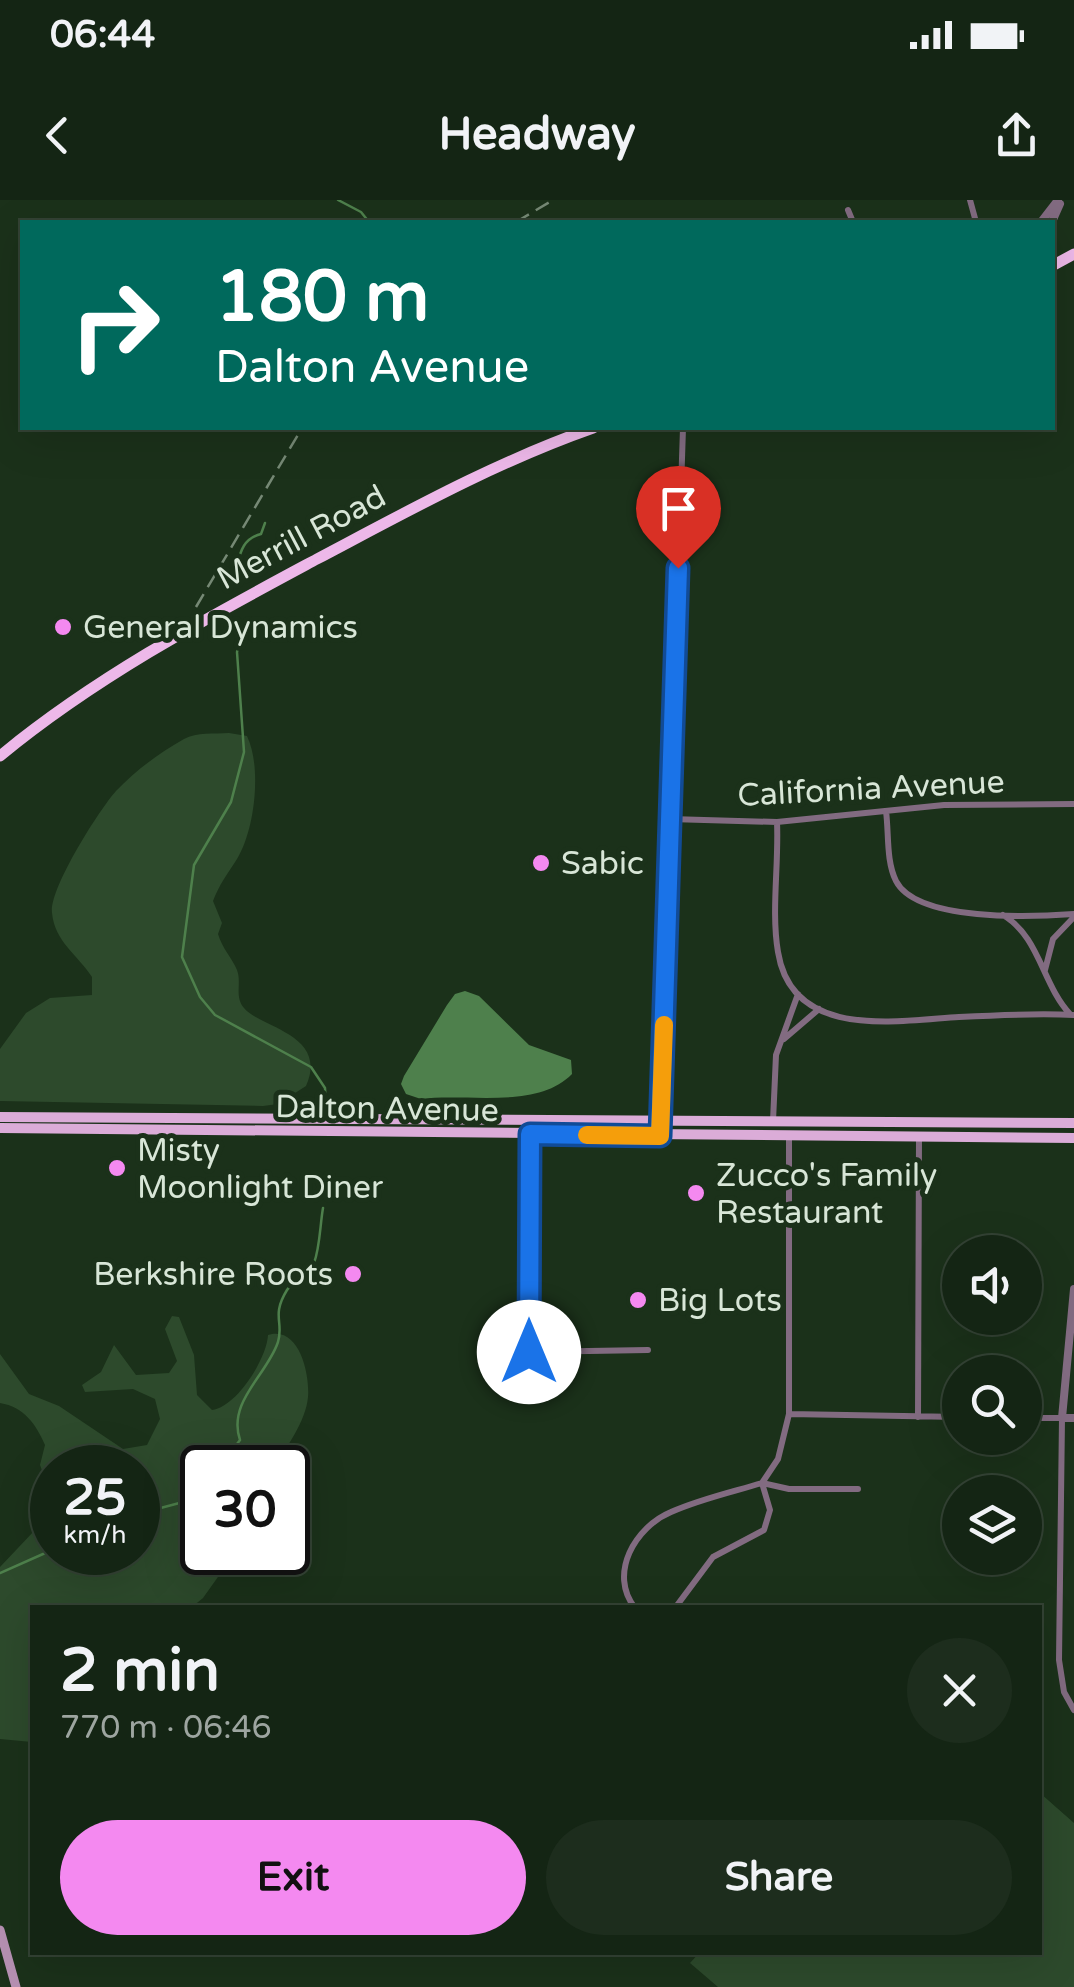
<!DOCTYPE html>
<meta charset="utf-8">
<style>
body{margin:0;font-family:"Varela Round",sans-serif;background:#1d2d1d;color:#f1f3f6;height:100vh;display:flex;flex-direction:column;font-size:38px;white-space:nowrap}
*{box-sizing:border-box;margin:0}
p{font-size:32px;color:#9da5a0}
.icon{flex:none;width:55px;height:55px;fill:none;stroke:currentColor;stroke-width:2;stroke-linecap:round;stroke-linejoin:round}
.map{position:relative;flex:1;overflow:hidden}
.side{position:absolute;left:30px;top:1405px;width:1012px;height:350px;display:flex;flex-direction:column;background:#142514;border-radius:0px;box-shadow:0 10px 40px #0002,0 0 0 2px #334234}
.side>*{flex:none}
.top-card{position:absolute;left:20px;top:20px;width:1035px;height:210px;border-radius:0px;box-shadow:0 10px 40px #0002,0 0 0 2px #334234;background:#00695c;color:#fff;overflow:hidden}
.fabs{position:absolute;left:942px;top:1035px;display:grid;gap:20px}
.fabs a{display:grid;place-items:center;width:100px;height:100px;border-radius:50%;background:#142514;box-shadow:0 10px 40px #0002,0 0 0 2px #334234;font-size:50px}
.speed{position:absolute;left:30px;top:1245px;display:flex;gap:20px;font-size:50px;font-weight:700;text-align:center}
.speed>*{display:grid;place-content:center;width:130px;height:130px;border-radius:50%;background:#142514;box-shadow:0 10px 40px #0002,0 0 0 2px #334234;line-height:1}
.speed small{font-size:25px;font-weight:400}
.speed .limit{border:5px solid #111;border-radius:15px;background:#fff;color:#111}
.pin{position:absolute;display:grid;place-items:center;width:85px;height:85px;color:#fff;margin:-102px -42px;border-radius:50% 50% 50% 0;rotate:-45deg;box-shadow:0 0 10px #0007}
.pin .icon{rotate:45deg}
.me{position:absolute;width:110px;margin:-55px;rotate:0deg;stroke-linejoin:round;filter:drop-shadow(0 0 8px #0008)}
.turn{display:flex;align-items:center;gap:35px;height:210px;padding:0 30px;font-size:45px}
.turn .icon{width:130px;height:130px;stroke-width:2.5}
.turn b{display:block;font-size:70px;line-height:85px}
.round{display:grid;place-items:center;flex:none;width:105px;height:105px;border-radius:52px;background:#1d2d1d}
.summary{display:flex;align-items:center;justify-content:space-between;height:170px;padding:0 30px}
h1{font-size:60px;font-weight:700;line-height:75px}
.cta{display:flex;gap:20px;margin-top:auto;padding:20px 30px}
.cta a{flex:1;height:115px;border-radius:60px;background:#f489f0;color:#111;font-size:40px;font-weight:700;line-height:115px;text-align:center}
.cta a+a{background:#1d2d1d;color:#f1f3f6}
.status{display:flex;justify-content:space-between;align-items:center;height:70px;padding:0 50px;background:#142514;direction:ltr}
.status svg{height:28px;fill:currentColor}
header{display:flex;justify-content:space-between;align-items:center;height:130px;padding:0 30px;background:#142514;font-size:45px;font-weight:700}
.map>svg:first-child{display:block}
.green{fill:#2d4a2c;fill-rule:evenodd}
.water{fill:#4e804c}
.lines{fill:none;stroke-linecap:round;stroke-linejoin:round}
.stream{stroke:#4e804c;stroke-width:2.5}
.minor{stroke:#826b81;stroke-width:6}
.tertiary{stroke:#826b81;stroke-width:8}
.secondary{stroke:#b590b2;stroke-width:9}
.primary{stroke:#dbacd8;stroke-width:10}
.trunk{stroke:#edb8e9;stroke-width:11}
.rail{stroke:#768975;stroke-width:2.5;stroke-dasharray:15 8;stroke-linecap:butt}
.route-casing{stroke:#114b97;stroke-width:25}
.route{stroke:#1a73e8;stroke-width:18}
.slow{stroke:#f59e0b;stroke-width:18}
.poi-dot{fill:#f489f0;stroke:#1b311a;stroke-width:4}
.labels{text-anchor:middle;stroke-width:10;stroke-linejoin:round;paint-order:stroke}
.street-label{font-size:32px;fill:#d8e6d7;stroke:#1b311a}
.poi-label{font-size:32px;fill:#d8e6d7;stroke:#1b311a;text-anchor:start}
</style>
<div class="status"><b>06:44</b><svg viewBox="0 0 49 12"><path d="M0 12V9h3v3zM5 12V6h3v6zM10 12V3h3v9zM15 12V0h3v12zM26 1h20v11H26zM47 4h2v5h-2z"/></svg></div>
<header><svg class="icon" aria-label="back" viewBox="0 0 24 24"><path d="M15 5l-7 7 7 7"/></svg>Headway<svg class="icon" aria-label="share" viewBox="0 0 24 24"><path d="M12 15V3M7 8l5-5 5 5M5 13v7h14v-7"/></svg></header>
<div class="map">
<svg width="1074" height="1787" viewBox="0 0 1074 1787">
<rect width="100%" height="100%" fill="#1b311a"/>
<path class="green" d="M 229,533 L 247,536 C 262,567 255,630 237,659 C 228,673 219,685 213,701 L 222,723 L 218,734 C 222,748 232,758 237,770 C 242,783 234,796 244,808 C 260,828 329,834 306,886 L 278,904 L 263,906 L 0,901 L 0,849 L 26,813 L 50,798 L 92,795 L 92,777 C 77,754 55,742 52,713 C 49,689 99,610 116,591 C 135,571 159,553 184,539 C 197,532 214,534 229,533 Z
M 172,1116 L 179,1117 L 194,1155 L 197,1195 L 212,1210 C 237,1207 267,1158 268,1135 C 299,1125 310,1174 308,1197 C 306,1221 286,1249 273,1267 L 202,1268 L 202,1352 L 235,1353 L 203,1398 L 192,1407 L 32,1408 L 32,1542 L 0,1539 L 0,1367 L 35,1330 L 51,1295 L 40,1265 L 45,1245 C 36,1224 24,1207 0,1203 L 0,1154 L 29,1194 L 59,1206 L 123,1249 L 147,1245 L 160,1219 L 155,1199 L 133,1189 L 85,1192 L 82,1185 L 101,1172 L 114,1145 L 136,1175 L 169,1173 L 177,1161 L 165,1129 ZM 52,1268 L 138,1268 L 138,1352 L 52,1352 Z
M 1040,1593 L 1074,1623 L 1074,1787 L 718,1787 L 690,1763 L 700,1752 L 1040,1752 Z"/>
<path class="water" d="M 465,791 L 479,796 L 529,845 L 571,860 L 572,874 C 537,910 466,893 421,899 L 406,894 L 401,884 L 404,876 L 447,805 L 455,794 Z"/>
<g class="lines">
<path class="stream" d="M 338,0 L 361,12 L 369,22
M 238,386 L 233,379 C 240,360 238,340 261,334 L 265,323
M 255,422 L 242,435 L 237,452 L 244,552 L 231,602 L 194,665 L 182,757 L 200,797 L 215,815 L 311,867 L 325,888 L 326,907
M 219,1268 L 240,1240 C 227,1202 267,1175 278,1142 C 284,1122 271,1116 287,1090 C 294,1079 309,1075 314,1063 C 320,1047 320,1025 323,1008
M 138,1314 L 202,1297
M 0,1373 L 52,1350"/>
<path class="minor" d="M 970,0 L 976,22
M 848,10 L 853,22
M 886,611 C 889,634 886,661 896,681 C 917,722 1032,717 1074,714
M 670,619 L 777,622 L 944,605 L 1074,604
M 777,622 C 779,664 771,711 778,752 C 792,840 896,821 959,817 C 997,815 1035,813 1074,815
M 1003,715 C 1040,737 1042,784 1070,814
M 1045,770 L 1053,739 L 1074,717
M 784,839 L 819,809
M 773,921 L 776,855 L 798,794
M 530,931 L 529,1152 L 648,1150
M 660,936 L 683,228
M 789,1214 L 960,1217
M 918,1217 L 919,937
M 1025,1218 L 1062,1218 L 1059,1460 L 1064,1492 L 1074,1510
M 762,1283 L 789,1289 L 858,1289
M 635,1408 C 608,1374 635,1327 671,1312 C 700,1299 732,1292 762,1283 L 778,1259 L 789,1214 L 789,936
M 675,1408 L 713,1357 L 764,1330 L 770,1310 L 762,1283"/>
<path class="tertiary" d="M 1041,22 L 1058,0
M 1052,22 L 1060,4
M 1074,1089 L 1062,1218 L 1074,1218"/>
<path class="secondary" d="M 0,1730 L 16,1787"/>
<path class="primary" d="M 0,917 L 1074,923
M 0,928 L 1074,938"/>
<path class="trunk" d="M 1052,66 L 1074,54
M 0,556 C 97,476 207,418 317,359 C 408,311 496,262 593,228"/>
<path class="rail" d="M 516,22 L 553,0
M 196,407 L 302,228"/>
</g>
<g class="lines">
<defs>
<path id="route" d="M 529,1152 L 530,934 L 660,936 L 678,368"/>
</defs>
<use href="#route" class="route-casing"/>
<use href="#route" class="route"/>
<path class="slow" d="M 587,935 L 660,936 L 664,825"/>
</g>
<g class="poi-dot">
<circle cx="63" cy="427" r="10"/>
<circle cx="541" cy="663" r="10"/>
<circle cx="117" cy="968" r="10"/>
<circle cx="696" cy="993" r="10"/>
<circle cx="353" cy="1074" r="10"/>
<circle cx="638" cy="1100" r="10"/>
</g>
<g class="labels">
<g class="street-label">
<text transform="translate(301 337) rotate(-28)" y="11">Merrill Road</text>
<text transform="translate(871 588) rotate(-3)" y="11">California Avenue</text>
<text transform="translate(387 908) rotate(1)" y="11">Dalton Avenue</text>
</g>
<g class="poi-label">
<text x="83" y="438">General Dynamics</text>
<text x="561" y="674">Sabic</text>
<text x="137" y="961">Misty<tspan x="137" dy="37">Moonlight Diner</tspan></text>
<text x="716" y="986">Zucco's Family<tspan x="716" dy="37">Restaurant</tspan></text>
<text x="333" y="1085" text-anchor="end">Berkshire Roots</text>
<text x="658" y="1111">Big Lots</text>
</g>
</g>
</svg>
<div class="fabs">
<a><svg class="icon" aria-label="sound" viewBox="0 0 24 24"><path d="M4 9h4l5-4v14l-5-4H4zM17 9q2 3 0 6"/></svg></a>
<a><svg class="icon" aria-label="search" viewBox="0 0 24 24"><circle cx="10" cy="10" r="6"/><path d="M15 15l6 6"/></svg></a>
<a><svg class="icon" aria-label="layers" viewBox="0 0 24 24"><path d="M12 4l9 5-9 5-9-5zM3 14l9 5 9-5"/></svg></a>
</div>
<div class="speed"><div>25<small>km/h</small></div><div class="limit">30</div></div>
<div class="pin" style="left:678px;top:368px;background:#d93025"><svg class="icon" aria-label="arrive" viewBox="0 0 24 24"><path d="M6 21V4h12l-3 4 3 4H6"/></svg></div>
<svg class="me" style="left:529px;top:1152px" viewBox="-20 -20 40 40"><circle r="19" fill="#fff"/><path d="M0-13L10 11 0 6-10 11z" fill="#1a73e8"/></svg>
<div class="top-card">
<div class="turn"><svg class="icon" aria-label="right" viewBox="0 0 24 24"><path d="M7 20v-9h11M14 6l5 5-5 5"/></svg><div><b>180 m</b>Dalton Avenue</div></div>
</div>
<section class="side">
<div class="summary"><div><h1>2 min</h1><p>770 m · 06:46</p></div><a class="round"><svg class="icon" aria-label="close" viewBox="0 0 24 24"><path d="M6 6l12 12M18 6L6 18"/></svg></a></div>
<div class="cta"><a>Exit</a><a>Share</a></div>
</section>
</div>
